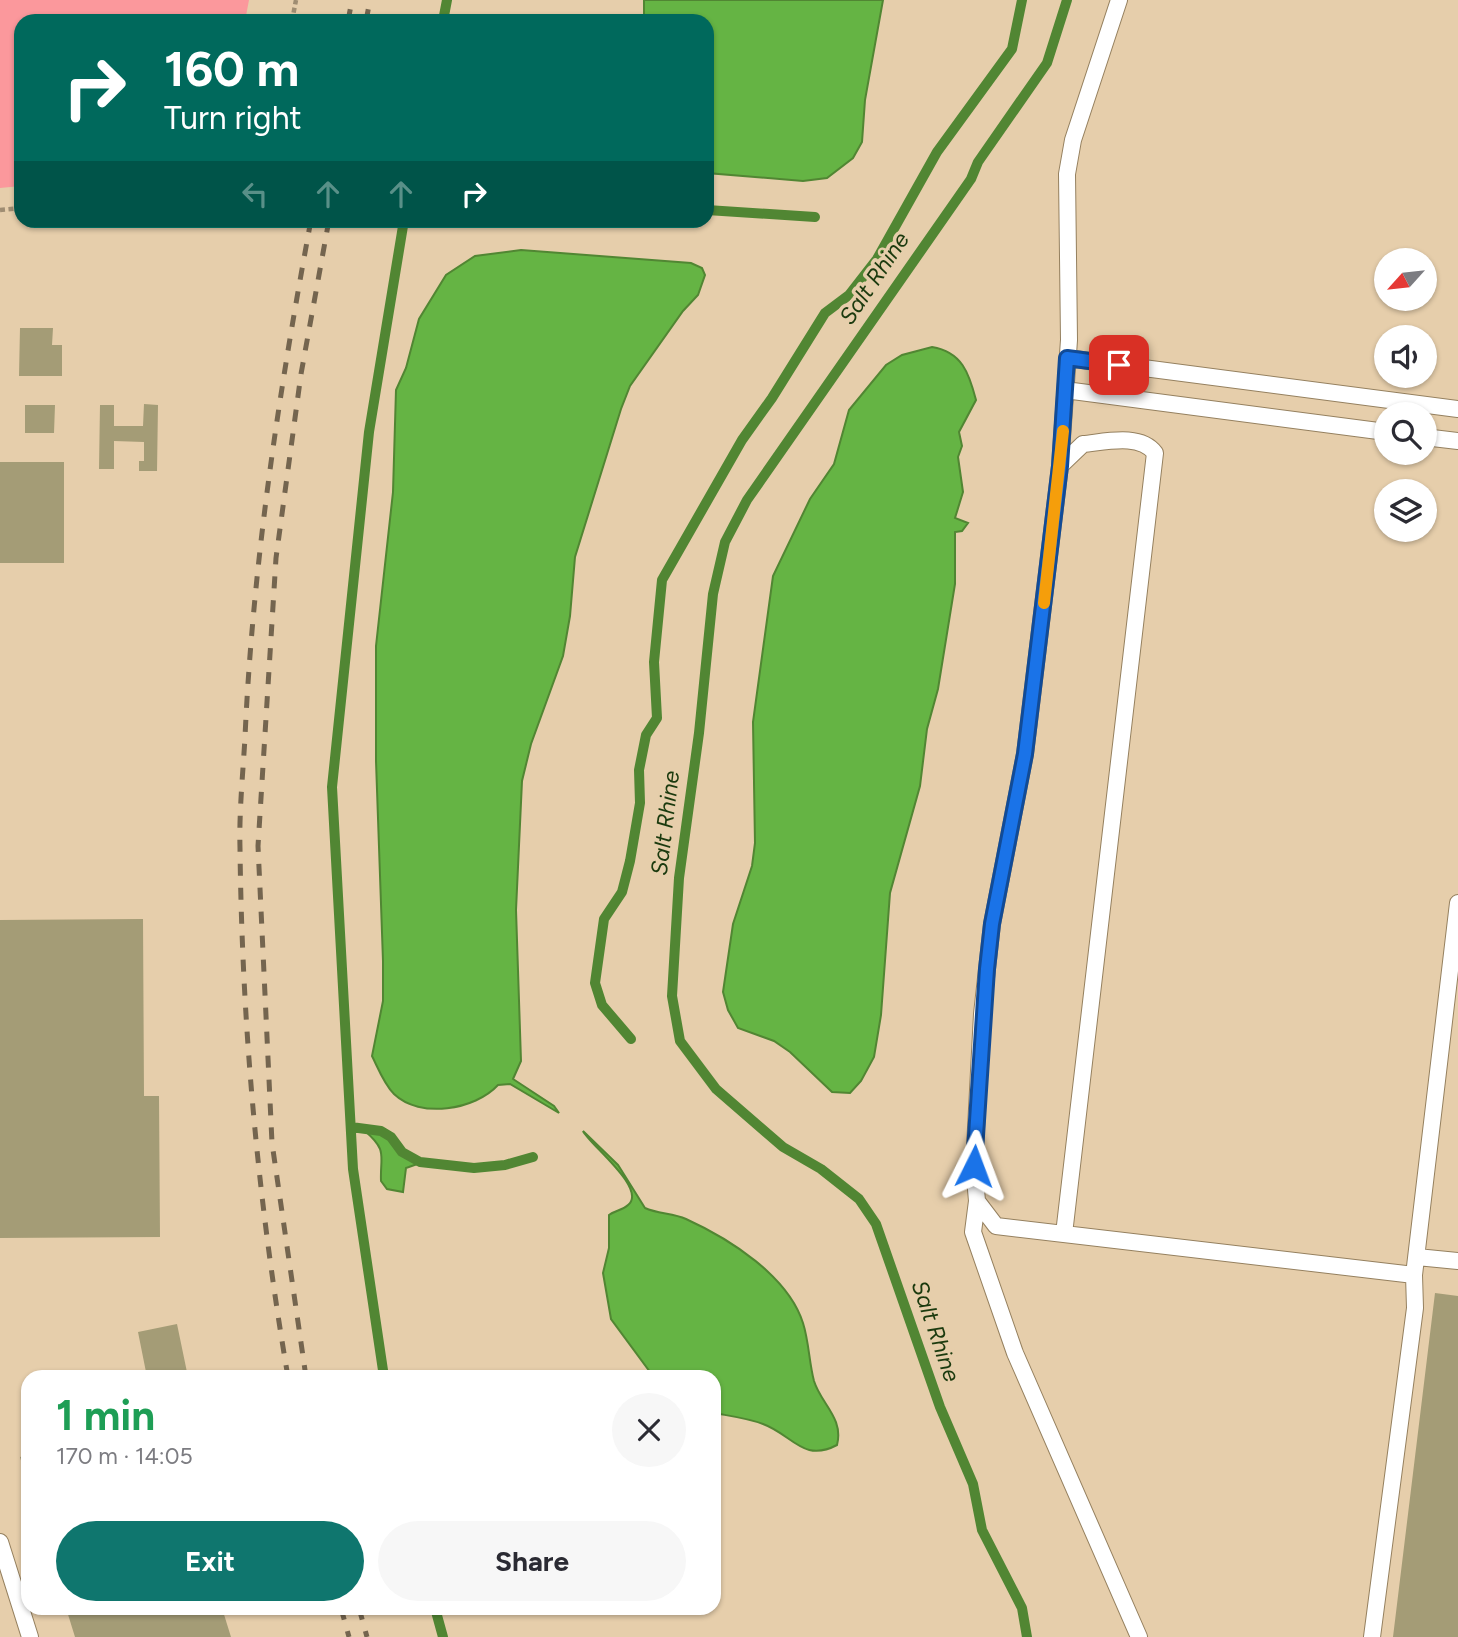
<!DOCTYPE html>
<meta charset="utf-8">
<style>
body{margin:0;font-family:Figtree,sans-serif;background:#f7f7f7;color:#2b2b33;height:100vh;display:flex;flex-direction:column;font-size:26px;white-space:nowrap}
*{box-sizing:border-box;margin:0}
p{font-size:23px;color:#7c7c81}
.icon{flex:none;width:38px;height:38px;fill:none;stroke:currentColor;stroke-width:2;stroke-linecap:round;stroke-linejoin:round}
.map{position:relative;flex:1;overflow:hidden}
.sheet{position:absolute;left:21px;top:1370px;width:700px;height:245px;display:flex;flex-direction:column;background:#fff;border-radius:21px;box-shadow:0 2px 5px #0004}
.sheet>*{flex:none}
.banner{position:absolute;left:14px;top:14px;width:700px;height:214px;border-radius:21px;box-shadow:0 2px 5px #0004;background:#00695c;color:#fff;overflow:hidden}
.needle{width:46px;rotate:243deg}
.tools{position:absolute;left:1374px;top:248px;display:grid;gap:14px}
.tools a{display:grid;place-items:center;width:63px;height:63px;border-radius:50%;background:#fff;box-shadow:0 2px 5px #0004;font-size:35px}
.pin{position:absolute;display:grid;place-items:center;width:60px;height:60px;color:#fff;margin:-30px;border-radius:14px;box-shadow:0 4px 10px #0006}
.me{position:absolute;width:77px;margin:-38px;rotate:3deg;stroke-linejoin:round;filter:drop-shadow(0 0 5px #0008)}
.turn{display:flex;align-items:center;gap:24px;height:147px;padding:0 35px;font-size:32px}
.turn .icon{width:91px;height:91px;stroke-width:2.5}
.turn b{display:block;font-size:49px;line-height:60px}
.lanes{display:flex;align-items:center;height:66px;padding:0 35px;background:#0003;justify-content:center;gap:35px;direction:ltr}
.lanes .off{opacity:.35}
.round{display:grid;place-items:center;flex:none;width:74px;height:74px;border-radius:37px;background:#f7f7f7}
.headline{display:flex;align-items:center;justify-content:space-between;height:119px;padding:0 35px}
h1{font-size:42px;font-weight:700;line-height:52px;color:#1e9e55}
.button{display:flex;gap:14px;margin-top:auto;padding:14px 35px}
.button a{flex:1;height:80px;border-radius:42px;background:#0f766e;color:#fff;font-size:28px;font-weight:700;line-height:80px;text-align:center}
.button a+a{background:#f7f7f7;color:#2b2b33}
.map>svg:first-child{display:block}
.green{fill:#fb989c}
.water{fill:#65b444;stroke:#518633;stroke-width:2}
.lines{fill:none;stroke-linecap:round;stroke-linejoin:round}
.stream{stroke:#518633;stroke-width:10}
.building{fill:#a49c76}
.lane-casing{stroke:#95805f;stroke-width:18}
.path{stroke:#9f8d72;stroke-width:4.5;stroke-dasharray:5 3.5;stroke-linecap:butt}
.lane{stroke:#fff;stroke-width:16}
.rail{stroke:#74654f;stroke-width:5;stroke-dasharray:12 12;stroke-linecap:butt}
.route-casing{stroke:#114b97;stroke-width:18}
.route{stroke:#1a73e8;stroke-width:12}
.slow{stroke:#f59e0b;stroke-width:12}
.labels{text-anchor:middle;stroke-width:7;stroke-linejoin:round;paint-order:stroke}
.water-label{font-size:23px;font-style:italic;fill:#1b3a0e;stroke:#e6ceab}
</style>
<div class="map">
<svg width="1458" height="1637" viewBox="0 0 1458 1637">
<rect width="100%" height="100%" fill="#e6ceab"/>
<path class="green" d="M 0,0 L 249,0 L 245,21 L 21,21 L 21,186 L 0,188 Z"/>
<path class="water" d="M 644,0 L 883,0 L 865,100 L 862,142 L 853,158 L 827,178 L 803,181 L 707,173 L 707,21 L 644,21 Z
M 521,250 L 691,263 L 702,268 L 705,275 L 698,295 L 683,311 L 630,386 L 621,409 L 575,557 L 570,616 L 563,656 L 531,744 L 522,781 L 516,910 L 521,1061 L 513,1079 L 554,1106 L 559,1113 L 510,1084 L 498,1085 C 475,1110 420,1119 394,1094 C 384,1084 378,1068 372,1056 L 383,1001 L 383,961 L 376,761 L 376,646 L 393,492 L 396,390 L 406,368 L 419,319 L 446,275 L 475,256 Z
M 932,347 C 962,352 969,373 976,400 L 959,432 L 962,446 L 958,457 L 963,492 L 955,518 L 968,523 L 962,531 L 955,532 L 955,584 L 938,689 L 927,729 L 920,786 L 890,893 L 881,1015 L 874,1057 L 861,1081 L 850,1093 L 832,1092 L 790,1052 L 774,1041 L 738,1028 L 728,1010 L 723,992 L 733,924 L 752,866 L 755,843 L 753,722 L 773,576 L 810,499 L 834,464 L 849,410 L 886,365 L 902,355 Z
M 365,1131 C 396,1132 396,1154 423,1162 L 406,1168 L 403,1192 L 387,1189 L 381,1181 C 380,1155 388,1151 365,1131 Z
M 583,1131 L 618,1165 L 645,1208 C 658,1214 673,1213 686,1219 C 730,1239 788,1276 803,1323 C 809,1342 809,1362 814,1381 C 821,1404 844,1418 837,1445 C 803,1463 793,1435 763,1424 C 747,1418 730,1416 714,1413 L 714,1377 L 653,1376 L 611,1319 L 603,1273 L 609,1248 L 609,1215 C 614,1211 623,1210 628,1205 C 648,1189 589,1144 583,1131 Z"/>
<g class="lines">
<path class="stream" d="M 443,21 L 447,0
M 707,210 L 815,217
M 631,1039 L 602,1005 L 595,983 L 604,919 L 622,892 L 630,861 L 640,803 L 639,770 L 646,735 L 657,718 L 654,662 L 662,580 L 742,440 L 772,398 L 825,313 L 849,295 L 877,259 L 937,152 L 1012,49 L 1022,0
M 351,1127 L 381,1131 L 391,1137 L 402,1152 L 420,1162 L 474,1168 L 505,1165 L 533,1157
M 384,1377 L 353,1169 L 332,787 L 369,432 L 404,220
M 435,1608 L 443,1637
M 1027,1637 L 1022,1608 L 982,1530 L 973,1484 L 940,1407 L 876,1224 L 859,1199 L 821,1169 L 783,1147 L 716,1089 L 680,1041 L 672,996 L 679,878 L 699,733 L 713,594 L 725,542 L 747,500 L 971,179 L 978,162 L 1047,63 L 1067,0"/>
</g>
<path class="building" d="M 20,328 L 53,328 L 52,345 L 62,345 L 62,376 L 19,376 Z
M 144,404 L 158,405 L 157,471 L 139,471 L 139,461 L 144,461 L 144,442 L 114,441 L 114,469 L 99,469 L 100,405 L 114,405 L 114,426 L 143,426 Z
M 25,405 L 55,405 L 54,433 L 25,433 Z
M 0,462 L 64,462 L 64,563 L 0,563 Z
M 143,919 L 144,1096 L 159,1096 L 160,1237 L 0,1238 L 0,920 Z
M 1435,1293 L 1458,1296 L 1458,1637 L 1393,1637 Z
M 177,1324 L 188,1377 L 147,1377 L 138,1332 Z
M 28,1454 L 28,1482 L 27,1482 L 20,1457 Z
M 66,1608 L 222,1608 L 231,1637 L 75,1637 Z"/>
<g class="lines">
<defs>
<path id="lane" d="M 1119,0 L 1073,140 L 1067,174 L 1069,340 L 1060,466 L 1025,754 L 992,924 L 982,1014 L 974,1166 L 977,1201 L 973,1232 L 1015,1353 L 1139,1637
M 1067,358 L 1458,409
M 1065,390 L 1386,432
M 1424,437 L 1458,441
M 1060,466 L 1083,444 C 1105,442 1140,433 1155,453 L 1064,1234
M 977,1201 L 996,1226 L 1414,1275
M 1417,1257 L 1458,1261
M 0,1542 L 30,1637
M 1372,1637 L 1415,1308 L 1414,1275 L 1458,903"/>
</defs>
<use href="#lane" class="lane-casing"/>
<path class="path" d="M 292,21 L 296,0
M 0,210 L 21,208"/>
<use href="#lane" class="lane"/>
<path class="rail" d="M 348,21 L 352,0
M 366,21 L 370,0
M 288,1377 C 258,1202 242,1026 240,848 C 239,811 243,773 245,737 C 253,562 279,392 311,220
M 306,1377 L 272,1143 L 258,846 L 276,558 L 301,374 L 329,220
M 341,1608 L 349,1637
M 359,1608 L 367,1637"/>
</g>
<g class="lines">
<defs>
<path id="route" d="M 974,1166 L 987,969 L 992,924 L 1025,754 L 1060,466 L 1067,358 L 1119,365"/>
</defs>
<use href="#route" class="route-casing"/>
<use href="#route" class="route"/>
<path class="slow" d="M 1044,603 L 1063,431"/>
</g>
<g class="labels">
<g class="water-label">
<text transform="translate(874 278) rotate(-56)" y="8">Salt Rhine</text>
<text transform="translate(665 823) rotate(-83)" y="8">Salt Rhine</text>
<text transform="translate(936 1331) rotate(71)" y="8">Salt Rhine</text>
</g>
</g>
</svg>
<div class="tools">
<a><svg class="needle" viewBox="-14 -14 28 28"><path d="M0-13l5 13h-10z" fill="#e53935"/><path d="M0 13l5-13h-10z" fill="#7c7c81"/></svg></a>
<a><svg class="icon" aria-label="sound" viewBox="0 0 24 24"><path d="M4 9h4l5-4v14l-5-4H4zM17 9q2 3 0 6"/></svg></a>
<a><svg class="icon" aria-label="search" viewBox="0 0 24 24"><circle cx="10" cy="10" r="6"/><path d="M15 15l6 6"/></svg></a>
<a><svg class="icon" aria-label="layers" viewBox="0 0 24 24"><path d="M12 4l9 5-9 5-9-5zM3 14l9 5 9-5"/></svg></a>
</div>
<div class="pin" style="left:1119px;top:365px;background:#d93025"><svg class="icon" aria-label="arrive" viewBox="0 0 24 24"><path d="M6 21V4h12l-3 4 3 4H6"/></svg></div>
<svg class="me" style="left:974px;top:1166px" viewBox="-20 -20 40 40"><path d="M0-17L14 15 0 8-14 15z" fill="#1a73e8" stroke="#fff" stroke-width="4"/></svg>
<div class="banner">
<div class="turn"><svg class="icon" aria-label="right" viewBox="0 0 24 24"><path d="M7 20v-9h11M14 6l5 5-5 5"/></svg><div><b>160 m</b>Turn right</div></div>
<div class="lanes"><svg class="icon off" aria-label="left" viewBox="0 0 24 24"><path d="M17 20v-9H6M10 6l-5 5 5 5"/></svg><svg class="icon off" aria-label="ahead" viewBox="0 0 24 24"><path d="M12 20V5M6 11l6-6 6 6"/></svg><svg class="icon off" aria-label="ahead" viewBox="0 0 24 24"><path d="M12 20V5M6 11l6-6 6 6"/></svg><svg class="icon" aria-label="right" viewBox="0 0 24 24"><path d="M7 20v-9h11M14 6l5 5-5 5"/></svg></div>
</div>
<section class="sheet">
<div class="headline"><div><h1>1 min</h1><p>170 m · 14:05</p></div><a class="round"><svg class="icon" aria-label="close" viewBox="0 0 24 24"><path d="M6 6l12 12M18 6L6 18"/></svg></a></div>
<div class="button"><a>Exit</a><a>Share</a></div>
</section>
</div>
